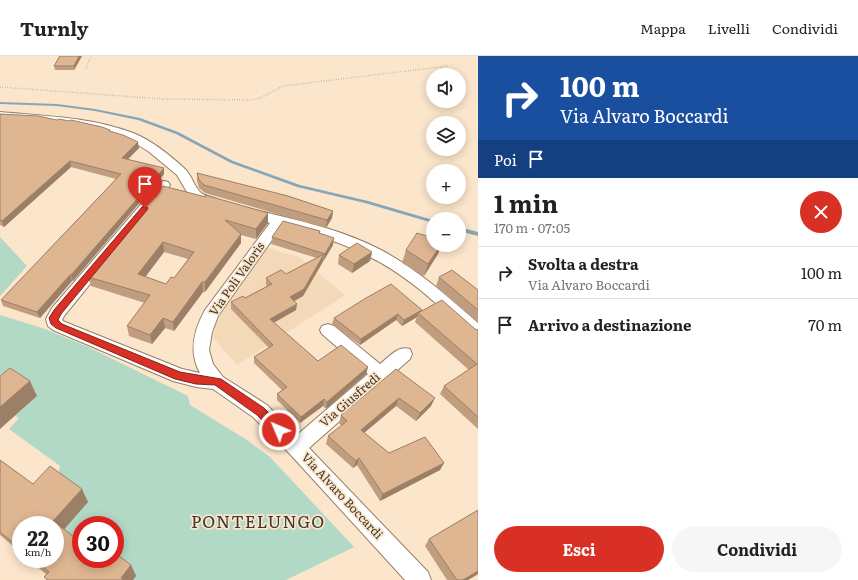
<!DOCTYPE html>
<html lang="it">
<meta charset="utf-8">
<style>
body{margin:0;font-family:Literata,serif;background:#f6f6f6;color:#222;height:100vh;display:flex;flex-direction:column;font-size:15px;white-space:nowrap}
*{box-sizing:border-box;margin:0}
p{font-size:13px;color:#767676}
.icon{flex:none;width:22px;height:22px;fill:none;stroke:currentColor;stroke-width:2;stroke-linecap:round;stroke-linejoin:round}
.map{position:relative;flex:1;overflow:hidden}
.drawer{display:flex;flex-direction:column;background:#fff;width:380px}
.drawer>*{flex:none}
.guide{background:#1a4fa0;color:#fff;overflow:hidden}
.tools{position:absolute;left:426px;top:12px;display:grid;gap:8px}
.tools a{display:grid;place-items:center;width:40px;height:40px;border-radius:50%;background:#fff;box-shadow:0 2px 10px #0003;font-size:20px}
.speed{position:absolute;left:12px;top:460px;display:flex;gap:8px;font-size:20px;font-weight:700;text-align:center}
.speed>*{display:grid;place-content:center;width:52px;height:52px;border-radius:50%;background:#fff;box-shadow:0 2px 10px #0003;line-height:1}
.speed small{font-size:10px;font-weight:400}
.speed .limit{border:6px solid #d22;background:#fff;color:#111}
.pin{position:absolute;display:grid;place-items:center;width:34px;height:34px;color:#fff;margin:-41px -17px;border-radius:50% 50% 50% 0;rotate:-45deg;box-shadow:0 0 4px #0007}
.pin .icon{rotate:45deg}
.me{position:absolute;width:44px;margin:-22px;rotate:315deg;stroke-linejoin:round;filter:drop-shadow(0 0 3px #0008)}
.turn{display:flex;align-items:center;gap:14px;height:84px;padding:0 16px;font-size:18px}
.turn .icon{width:52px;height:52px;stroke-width:2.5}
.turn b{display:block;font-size:28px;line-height:34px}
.then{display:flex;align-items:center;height:38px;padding:0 16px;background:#0003;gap:8px;font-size:15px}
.round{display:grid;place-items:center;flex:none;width:42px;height:42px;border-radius:21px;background:#f6f6f6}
.summary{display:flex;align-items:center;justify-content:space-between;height:68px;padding:0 16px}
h1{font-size:24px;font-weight:700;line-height:30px}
.button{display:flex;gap:8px;margin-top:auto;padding:8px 16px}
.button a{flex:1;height:46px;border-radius:24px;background:#d93025;color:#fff;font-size:16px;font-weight:700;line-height:46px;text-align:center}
.button a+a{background:#f6f6f6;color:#222}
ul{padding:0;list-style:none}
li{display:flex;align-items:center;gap:12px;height:52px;padding:0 16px;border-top:1px solid #e0e0e0}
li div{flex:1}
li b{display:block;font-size:15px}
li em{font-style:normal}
header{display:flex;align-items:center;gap:24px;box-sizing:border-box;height:56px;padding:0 20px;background:#fff;border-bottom:1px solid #e0e0e0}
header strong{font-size:19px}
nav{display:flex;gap:22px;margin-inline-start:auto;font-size:14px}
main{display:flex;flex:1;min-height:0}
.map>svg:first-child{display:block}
.built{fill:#f4d9b9}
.green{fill:#b2d9c5}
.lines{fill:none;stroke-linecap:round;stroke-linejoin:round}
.stream{fill:#85a6b8;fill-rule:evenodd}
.minor-casing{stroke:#937f67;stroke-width:2}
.path{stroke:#a79784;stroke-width:1.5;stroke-dasharray:0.5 2;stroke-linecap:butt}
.minor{fill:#fff;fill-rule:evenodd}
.wall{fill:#bf9d7e;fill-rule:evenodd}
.shaded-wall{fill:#9b7f66}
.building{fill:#deb692;stroke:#9b7f66;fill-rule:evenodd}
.route{fill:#d93025;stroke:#8d1f18}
.labels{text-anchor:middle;stroke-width:3.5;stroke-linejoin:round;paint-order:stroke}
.street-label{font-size:12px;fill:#40372d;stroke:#fbe5cb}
.near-quarter-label{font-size:17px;letter-spacing:1px;fill:#40372d;stroke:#fbe5cb}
</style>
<header>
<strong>Turnly</strong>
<nav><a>Mappa</a><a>Livelli</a><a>Condividi</a></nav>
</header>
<main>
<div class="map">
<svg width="478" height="524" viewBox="0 0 478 524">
<rect width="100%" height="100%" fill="#fbe5cb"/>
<path class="built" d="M 268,192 L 299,201 L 345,239 L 237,309 L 213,282 L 216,265 Z"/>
<path class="green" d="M 0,181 L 27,210 L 0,240 Z
M 0,259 L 45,273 L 88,291 L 188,340 L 190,349 L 247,384 L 270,401 L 354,491 L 286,524 L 133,524 L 135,520 L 115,503 L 115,469 L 81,469 L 81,492 L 61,477 L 88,446 L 57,423 L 60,410 L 9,373 L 19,362 L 15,360 L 37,340 L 17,327 L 0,318 Z"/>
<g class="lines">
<path class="stream" d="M 0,46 L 57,48 L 95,53 L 140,62 L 178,76 L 233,105 L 300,129 L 368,145 L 433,164 L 433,167 L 365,147 L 297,131 L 231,107 L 176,78 L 138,64 L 95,55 L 57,50 L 0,48 Z
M 459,171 L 478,176 L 478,180 L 459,175 Z"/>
<defs>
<path id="minor" d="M 0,56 C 44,60 91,61 133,77 C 151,84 171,100 185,113 C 192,120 194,130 200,136 C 206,142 217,140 222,147 L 220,150 L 215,151 L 191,143 L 177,119 L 148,95 L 126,82 L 106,76 L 71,69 L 0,62 Z
M 164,125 L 168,126 L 170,129 L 168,132 L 64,260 L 62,264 L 65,266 L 182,313 L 200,317 C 188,296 194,274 205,254 L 270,167 L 242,159 L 240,156 L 242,153 L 247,152 C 292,163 339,172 381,194 C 417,213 447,240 478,267 L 478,282 L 472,280 C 440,251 408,219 368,200 C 341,186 311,177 282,170 L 218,260 L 212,276 L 209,294 L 213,308 L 223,321 L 267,349 L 297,379 L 368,318 L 322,278 L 320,274 L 322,270 L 328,268 L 334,270 L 380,308 C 389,301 398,289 410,293 L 412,298 L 410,303 L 309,392 L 428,516 L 431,524 L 405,524 L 289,397 L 253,361 L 213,333 L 196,331 L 173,325 L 53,274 L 48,270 L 46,263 L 52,252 L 160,126 Z"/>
</defs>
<use href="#minor" class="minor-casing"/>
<path class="path" d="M 86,13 L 91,0
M 0,31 L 163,43 L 252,44 L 260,42 L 283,30 L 448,10"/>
<use href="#minor" class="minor"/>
</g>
<path class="wall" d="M 60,0 L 82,0 L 74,14 L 55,14 L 54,10 Z
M 0,58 L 57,64 L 110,74 L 111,76 L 139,92 L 127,104 L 164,118 L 73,225 L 72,225 L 40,262 L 3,250 L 1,244 L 116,123 L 71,111 L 4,171 L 0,169 Z
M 197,117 L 333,155 L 332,162 L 326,172 L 205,137 L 199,132 L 197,125 Z
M 205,139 L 268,167 L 256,183 L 241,179 L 241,187 L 205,236 L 203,236 L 174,275 L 165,272 L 152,288 L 129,280 L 127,270 L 145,247 L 91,230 L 88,221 L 205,141 ZM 164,196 L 188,203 L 174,222 L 166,228 L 145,221 Z
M 320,175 L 320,178 L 333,189 L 303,240 L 294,245 L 296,254 L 274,267 L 318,305 L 368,311 L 366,318 L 326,353 L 323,350 L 300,367 L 277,344 L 277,338 L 282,334 L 254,307 L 254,301 L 269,292 L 231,253 L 231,246 L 245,242 L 267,230 L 266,229 L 266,222 L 286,218 L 317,202 L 271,188 L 272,181 Z
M 406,194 L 438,198 L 424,220 L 402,207 Z
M 372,196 L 370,205 L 352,217 L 338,208 L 339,199 Z
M 439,221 L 478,234 L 478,266 L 436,230 Z
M 421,256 L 478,274 L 478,373 L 440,338 L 444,330 L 469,314 L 415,266 L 417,261 L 402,270 L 396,264 L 360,289 L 332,268 L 334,262 Z
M 396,313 L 431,350 L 416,365 L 396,350 L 364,377 L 389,397 L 444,407 L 440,414 L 380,445 L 357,409 L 353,412 L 326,388 L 328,380 L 342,370 L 339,367 L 341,359 Z
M 0,404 L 33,428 L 88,446 L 64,473 L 81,503 L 131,509 L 136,520 L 133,524 L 47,524 L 44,521 L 46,518 L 28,503 L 55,503 L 21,469 L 21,497 L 0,479 Z
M 478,454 L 478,518 L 468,524 L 447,524 L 425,490 L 429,483 Z"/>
<path class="shaded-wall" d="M 79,0 L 82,0 L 74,14 L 74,10 Z
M 138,86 L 139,92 L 123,108 L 122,102 Z
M 70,105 L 71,111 L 4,171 L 2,165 Z
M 164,112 L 164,118 L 73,225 L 71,219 Z
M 333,155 L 332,162 L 326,172 L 327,164 Z
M 268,157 L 268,167 L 256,183 L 256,173 Z
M 241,178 L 241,187 L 205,236 L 205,226 Z
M 334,182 L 333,189 L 324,204 L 325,198 Z
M 163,186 L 164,196 L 140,228 L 138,218 Z
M 441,189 L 442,189 L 438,198 L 424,220 L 428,208 Z
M 372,196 L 370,205 L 352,217 L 354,208 Z
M 324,198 L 323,205 L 303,240 L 289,248 L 290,241 Z
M 70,219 L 72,225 L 40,262 L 37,256 Z
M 202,226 L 203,236 L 174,275 L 173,266 Z
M 297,248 L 296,254 L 269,269 L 270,263 Z
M 422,254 L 420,259 L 418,257 L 417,261 L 402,270 L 404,264 Z
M 398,258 L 396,264 L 360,289 L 361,283 Z
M 163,262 L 165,272 L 152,288 L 150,279 Z
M 368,311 L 366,318 L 326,353 L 327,346 Z
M 30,325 L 37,340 L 0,373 L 0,351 Z
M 399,342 L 396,350 L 358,382 L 361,374 Z
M 435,342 L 431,350 L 416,365 L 420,357 Z
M 324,343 L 323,350 L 300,367 L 301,361 Z
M 359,402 L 357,409 L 353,412 L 356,405 Z
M 444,407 L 440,414 L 380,445 L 383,438 Z
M 82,433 L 88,446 L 61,477 L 53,465 Z
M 131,509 L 136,520 L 133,524 L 122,524 L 121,522 Z
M 478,515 L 478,518 L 468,524 L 463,524 Z"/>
<path class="building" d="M 60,0 L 79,0 L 74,10 L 54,10 Z
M 0,58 L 38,60 L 57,64 L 59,63 L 69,65 L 71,64 L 102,71 L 110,74 L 109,75 L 123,79 L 138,86 L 122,102 L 164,112 L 71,219 L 70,219 L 37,256 L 1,244 L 121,118 L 70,105 L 2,165 L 0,164 Z
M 197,117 L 288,140 L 333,155 L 327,164 L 204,129 L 199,124 Z
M 163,130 L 206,141 L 205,139 L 268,157 L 256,173 L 225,164 L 241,178 L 205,226 L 202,226 L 173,266 L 163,262 L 150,279 L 127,270 L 150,239 L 88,221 ZM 163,186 L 194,196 L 174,222 L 171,221 L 166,228 L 138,218 Z
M 283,165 L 320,175 L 319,177 L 334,182 L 325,198 L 272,181 Z
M 417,177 L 433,182 L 433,189 L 441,189 L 428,208 L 406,194 Z
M 357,187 L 372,196 L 354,208 L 339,199 Z
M 324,198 L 304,233 L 290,241 L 297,248 L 270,263 L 318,305 L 341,289 L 368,311 L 327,346 L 324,343 L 301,361 L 277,338 L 287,331 L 254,301 L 273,289 L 231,246 L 243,240 L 245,242 L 272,228 L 266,222 L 281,214 L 286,218 Z
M 452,214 L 478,234 L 478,254 L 439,221 Z
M 391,228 L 422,254 L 404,264 L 398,258 L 361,283 L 334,262 L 366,242 Z
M 442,244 L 475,273 L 478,274 L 478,361 L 444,330 L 477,308 L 418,257 Z
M 10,312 L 30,325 L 0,351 L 0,320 Z
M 396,313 L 435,342 L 420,357 L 399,342 L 361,374 L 389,397 L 425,381 L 444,407 L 383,438 L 359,402 L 356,405 L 328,380 L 347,365 L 341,359 Z
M 0,404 L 33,428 L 50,410 L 82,433 L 53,465 L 81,486 L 81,503 L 115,503 L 115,497 L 131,509 L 121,522 L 124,524 L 48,524 L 44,521 L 49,516 L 33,503 L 55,503 L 55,469 L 21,469 L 21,493 L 0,476 Z
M 478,454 L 478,515 L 463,524 L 457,524 L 429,483 Z"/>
<path class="route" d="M 145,150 L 148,152 L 147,154 L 61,258 L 58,264 L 62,268 L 180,316 L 221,323 L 264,352 L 283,371 L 284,374 L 283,377 L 279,379 L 275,377 L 257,359 L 215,329 L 196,328 L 175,323 L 56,272 L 51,268 L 49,262 L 54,254 L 142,151 Z"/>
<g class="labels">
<g class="street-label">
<text transform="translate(237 223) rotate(-55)" y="4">Via Poli Valoris</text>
<text transform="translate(350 344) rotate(-41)" y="4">Via Giusfredi</text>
<text transform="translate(342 440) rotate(47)" y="4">Via Alvaro Boccardi</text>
</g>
<g class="near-quarter-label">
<text x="258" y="472">PONTELUNGO</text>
</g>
</g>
</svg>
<div class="tools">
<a><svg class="icon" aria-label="sound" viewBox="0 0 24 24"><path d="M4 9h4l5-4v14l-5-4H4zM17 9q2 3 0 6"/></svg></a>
<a><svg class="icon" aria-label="layers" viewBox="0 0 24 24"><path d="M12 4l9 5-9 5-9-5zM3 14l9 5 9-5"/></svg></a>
<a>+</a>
<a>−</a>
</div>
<div class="speed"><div>22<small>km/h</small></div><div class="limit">30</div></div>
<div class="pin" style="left:145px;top:152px;background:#d93025"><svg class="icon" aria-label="arrive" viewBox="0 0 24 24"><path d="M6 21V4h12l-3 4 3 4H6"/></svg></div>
<svg class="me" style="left:279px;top:374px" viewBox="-20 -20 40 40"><circle r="17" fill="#d93025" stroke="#fff" stroke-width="3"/><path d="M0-11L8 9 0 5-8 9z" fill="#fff"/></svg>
</div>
<section class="drawer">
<div class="guide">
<div class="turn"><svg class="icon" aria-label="right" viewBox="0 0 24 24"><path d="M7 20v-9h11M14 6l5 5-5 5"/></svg><div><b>100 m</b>Via Alvaro Boccardi</div></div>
<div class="then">Poi<svg class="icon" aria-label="arrive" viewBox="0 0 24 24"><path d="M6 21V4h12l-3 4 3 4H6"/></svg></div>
</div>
<div class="summary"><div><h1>1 min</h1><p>170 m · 07:05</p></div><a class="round" style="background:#d93025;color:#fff"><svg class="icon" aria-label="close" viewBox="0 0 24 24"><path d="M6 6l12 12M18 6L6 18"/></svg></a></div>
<ul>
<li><svg class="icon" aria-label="right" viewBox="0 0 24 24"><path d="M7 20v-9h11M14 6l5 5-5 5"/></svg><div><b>Svolta a destra</b><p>Via Alvaro Boccardi</p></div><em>100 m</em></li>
<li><svg class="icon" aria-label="arrive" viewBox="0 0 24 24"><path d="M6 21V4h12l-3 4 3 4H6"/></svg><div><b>Arrivo a destinazione</b></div><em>70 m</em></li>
</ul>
<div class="button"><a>Esci</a><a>Condividi</a></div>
</section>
</main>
